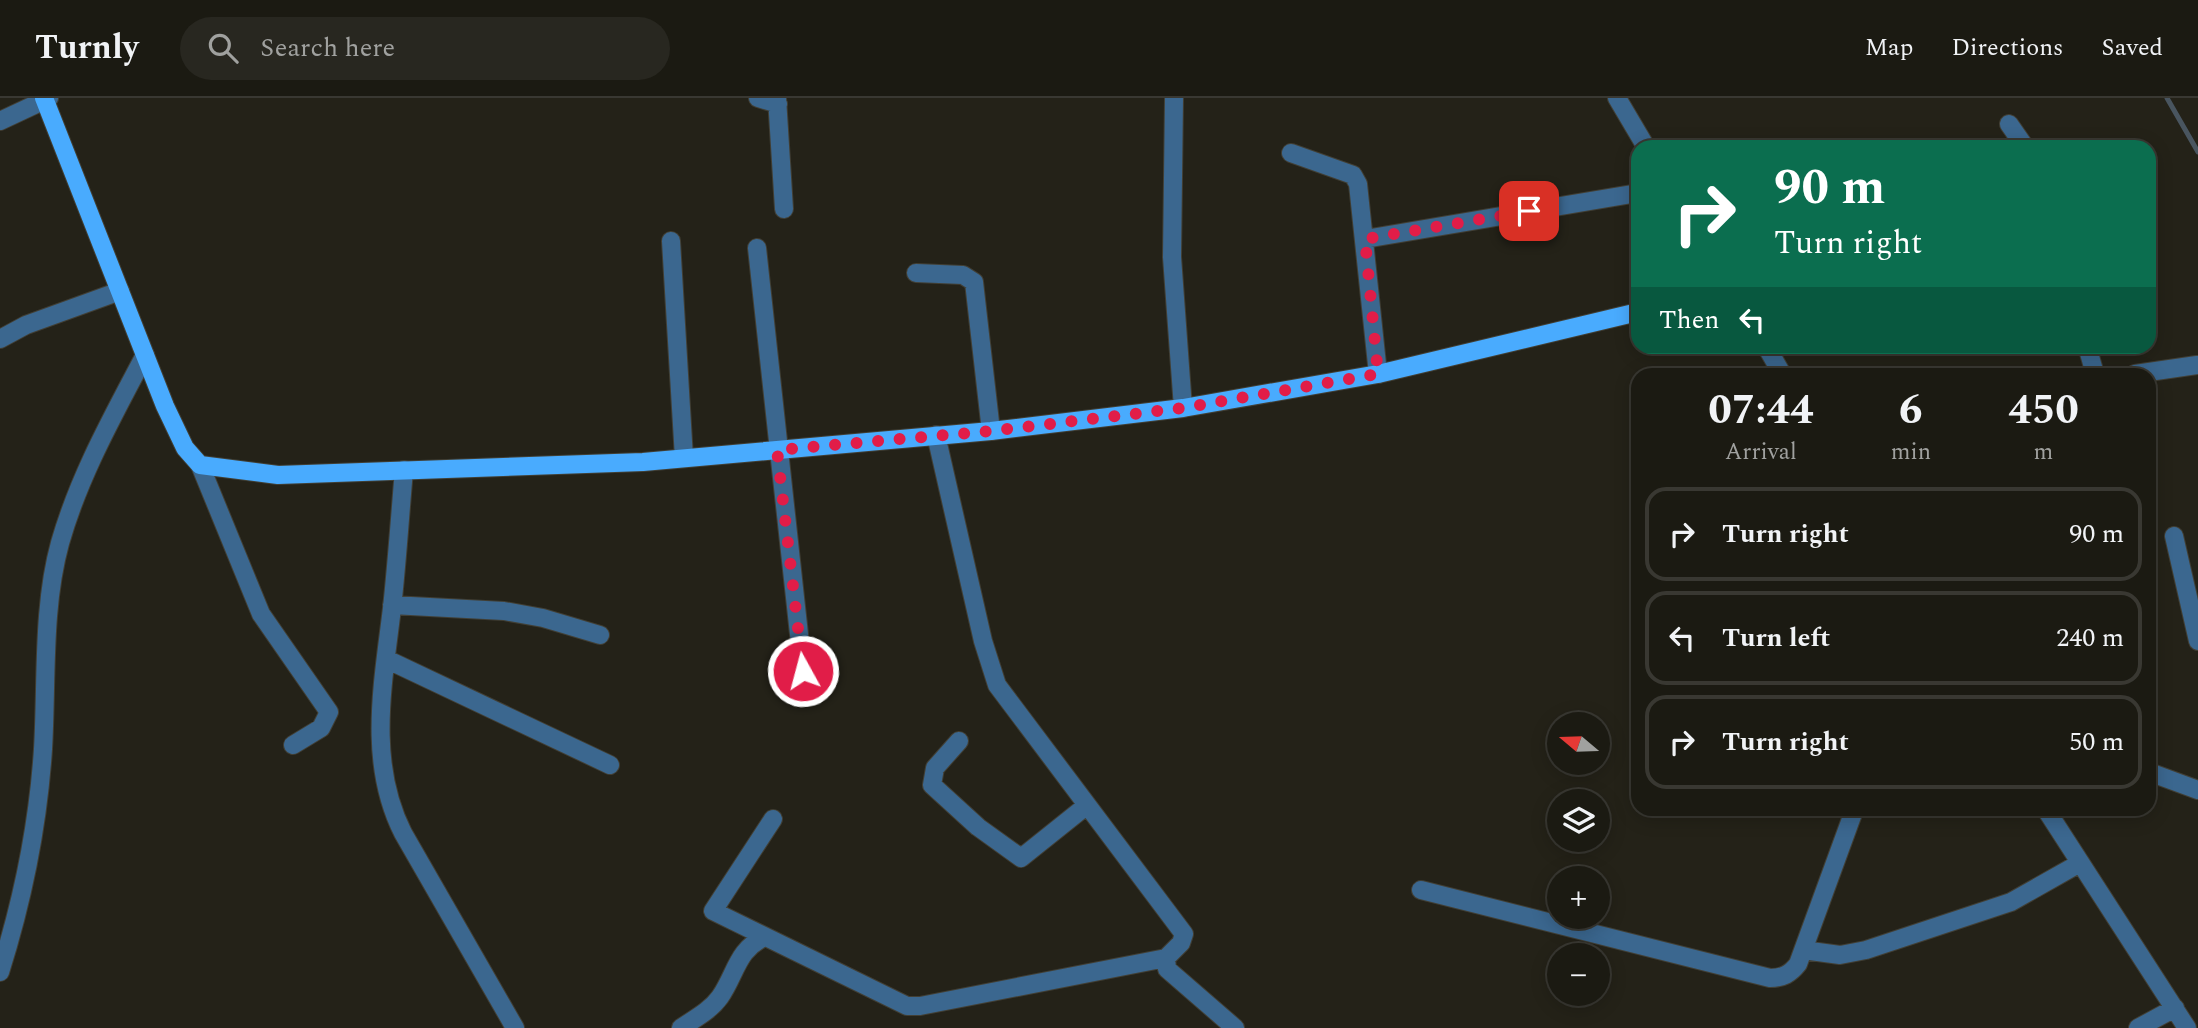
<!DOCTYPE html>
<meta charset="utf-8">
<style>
body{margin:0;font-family:Spectral,serif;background:#282720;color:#f1f3f6;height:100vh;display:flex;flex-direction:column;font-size:26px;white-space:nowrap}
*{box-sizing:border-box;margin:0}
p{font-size:23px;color:#a0a19f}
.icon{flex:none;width:38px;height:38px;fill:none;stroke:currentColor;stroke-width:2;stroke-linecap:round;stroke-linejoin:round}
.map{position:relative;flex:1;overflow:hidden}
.sheet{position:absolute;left:1631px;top:270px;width:525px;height:448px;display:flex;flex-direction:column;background:#1b1a12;border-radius:21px;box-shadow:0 4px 18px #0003,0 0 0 2px #393832}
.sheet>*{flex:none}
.hud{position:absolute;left:1631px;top:42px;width:525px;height:214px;border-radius:21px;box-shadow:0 4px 18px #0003,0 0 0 2px #393832;background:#0b6e4f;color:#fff;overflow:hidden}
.needle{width:46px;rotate:289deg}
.fabs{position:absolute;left:1547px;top:614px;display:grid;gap:14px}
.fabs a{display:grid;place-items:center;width:63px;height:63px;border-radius:50%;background:#1b1a12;box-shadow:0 4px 18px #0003,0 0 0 2px #393832;font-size:35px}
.pin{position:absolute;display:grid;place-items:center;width:60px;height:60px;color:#fff;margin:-30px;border-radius:14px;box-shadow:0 4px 10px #0006}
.me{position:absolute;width:77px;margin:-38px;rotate:353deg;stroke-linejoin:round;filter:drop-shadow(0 0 5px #0008)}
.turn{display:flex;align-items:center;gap:24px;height:147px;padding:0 28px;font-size:32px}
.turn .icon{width:91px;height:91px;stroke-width:2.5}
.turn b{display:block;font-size:49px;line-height:60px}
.then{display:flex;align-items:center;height:66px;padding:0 28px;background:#0003;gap:14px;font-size:26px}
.eta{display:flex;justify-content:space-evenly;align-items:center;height:119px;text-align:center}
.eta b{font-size:42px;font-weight:700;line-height:49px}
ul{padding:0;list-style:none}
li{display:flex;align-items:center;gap:21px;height:94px;margin:0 14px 10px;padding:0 14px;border:4px solid #393832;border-radius:21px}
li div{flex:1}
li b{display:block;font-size:26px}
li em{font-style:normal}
header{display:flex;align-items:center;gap:42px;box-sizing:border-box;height:98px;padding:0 35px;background:#1b1a12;border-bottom:2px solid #393832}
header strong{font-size:33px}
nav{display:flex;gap:38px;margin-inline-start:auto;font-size:24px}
.search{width:490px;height:63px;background:#282720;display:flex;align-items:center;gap:18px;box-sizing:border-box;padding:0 24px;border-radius:38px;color:#a0a19f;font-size:26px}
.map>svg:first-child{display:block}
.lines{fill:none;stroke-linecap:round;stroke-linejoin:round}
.stream{stroke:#49555f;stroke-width:5}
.minor-casing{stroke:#413f35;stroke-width:20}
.major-casing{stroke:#413f35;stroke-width:20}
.minor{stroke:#3b678f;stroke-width:18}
.major{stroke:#49abfe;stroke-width:18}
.route{stroke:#e11d48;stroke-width:12;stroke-dasharray:0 21.6}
</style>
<header>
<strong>Turnly</strong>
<div class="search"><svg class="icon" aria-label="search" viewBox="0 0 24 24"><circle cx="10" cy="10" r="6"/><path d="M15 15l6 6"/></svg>Search here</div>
<nav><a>Map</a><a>Directions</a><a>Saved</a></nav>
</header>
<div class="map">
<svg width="2198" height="930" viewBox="0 0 2198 930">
<rect width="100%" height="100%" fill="#242218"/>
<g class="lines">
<path class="stream" d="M 2167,0 L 2198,54"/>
<defs>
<path id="minor" d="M 758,0 L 778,6
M 777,0 L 784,111
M 1174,0 L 1172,159 L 1183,310
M 1617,0 L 1646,49
M 0,23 L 49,0
M 2009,26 L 2025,49
M 1291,55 L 1353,77 L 1358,86 L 1378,276
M 1365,141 L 1638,95
M 671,143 L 684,360
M 757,150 L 803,573
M 916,175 L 963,177 L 974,184 L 991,333
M 0,241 L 26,227 L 120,193
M 1766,248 L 1782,276
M 2087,248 L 2095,276
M 2135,276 L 2197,267
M 936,337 L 983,543 L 997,587 L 1184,836 L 1181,845 L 1166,860 L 1167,871 L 1235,930
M 200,367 L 261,516 L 329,614 L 321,630 L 293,647
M 404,372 C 400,418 397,464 392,510 C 383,586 367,664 403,735 L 515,930
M 2174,438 L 2198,543
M 392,507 L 504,513 L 543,520 L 600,537
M 386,561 L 610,667
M 959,643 L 935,670 L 932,687 L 978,729 L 1021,760 L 1086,708
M 2149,674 L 2198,692
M 2045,710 L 2187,930
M 773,721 L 713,813 L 907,908 L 920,908 L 1166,860
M 1421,792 L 1770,880 C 1783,880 1790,876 1798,866 L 1855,710
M 1803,852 L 1840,857 L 1866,852 L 2011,804 L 2080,765
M 0,874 C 23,801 38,728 43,651 C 47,584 42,510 60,445 C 79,378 113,318 145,257
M 681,930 C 694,921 710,913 720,899 C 736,876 737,851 765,839
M 2138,930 L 2175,910"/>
<path id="major" d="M 44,0 L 165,308 L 185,350 L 200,367 L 278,377 L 643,364 L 991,333 L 1183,310 L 1378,276 L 1638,214"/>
</defs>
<use href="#minor" class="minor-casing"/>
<use href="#major" class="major-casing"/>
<use href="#minor" class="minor"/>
<use href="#major" class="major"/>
</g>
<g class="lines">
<path class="route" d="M 803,573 L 777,352 L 991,333 L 1183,310 L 1378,276 L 1365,141 L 1529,113"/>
</g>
</svg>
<div class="fabs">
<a><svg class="needle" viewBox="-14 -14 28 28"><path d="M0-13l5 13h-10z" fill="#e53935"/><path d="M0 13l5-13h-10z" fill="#a0a19f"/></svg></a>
<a><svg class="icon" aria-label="layers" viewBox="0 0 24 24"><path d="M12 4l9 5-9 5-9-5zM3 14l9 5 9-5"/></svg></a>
<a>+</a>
<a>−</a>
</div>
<div class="pin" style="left:1529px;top:113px;background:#d93025"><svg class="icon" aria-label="arrive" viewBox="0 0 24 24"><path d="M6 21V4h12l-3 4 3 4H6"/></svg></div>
<svg class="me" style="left:803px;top:573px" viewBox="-20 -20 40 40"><circle r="17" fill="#e11d48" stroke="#fff" stroke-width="3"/><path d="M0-11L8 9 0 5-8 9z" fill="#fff"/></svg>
<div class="hud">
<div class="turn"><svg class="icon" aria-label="right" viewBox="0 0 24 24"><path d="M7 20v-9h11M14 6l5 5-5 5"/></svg><div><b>90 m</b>Turn right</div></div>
<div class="then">Then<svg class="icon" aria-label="left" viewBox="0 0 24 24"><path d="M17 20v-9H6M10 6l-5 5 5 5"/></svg></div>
</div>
<section class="sheet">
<div class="eta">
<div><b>07:44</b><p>Arrival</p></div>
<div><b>6</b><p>min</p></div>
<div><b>450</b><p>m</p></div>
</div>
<ul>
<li><svg class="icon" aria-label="right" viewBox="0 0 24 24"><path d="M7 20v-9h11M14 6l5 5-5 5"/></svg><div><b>Turn right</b></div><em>90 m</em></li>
<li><svg class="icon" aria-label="left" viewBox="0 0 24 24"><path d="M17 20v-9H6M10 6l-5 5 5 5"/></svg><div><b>Turn left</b></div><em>240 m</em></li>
<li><svg class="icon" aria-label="right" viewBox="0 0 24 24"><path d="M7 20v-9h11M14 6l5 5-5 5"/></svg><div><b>Turn right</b></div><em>50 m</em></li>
</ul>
</section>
</div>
